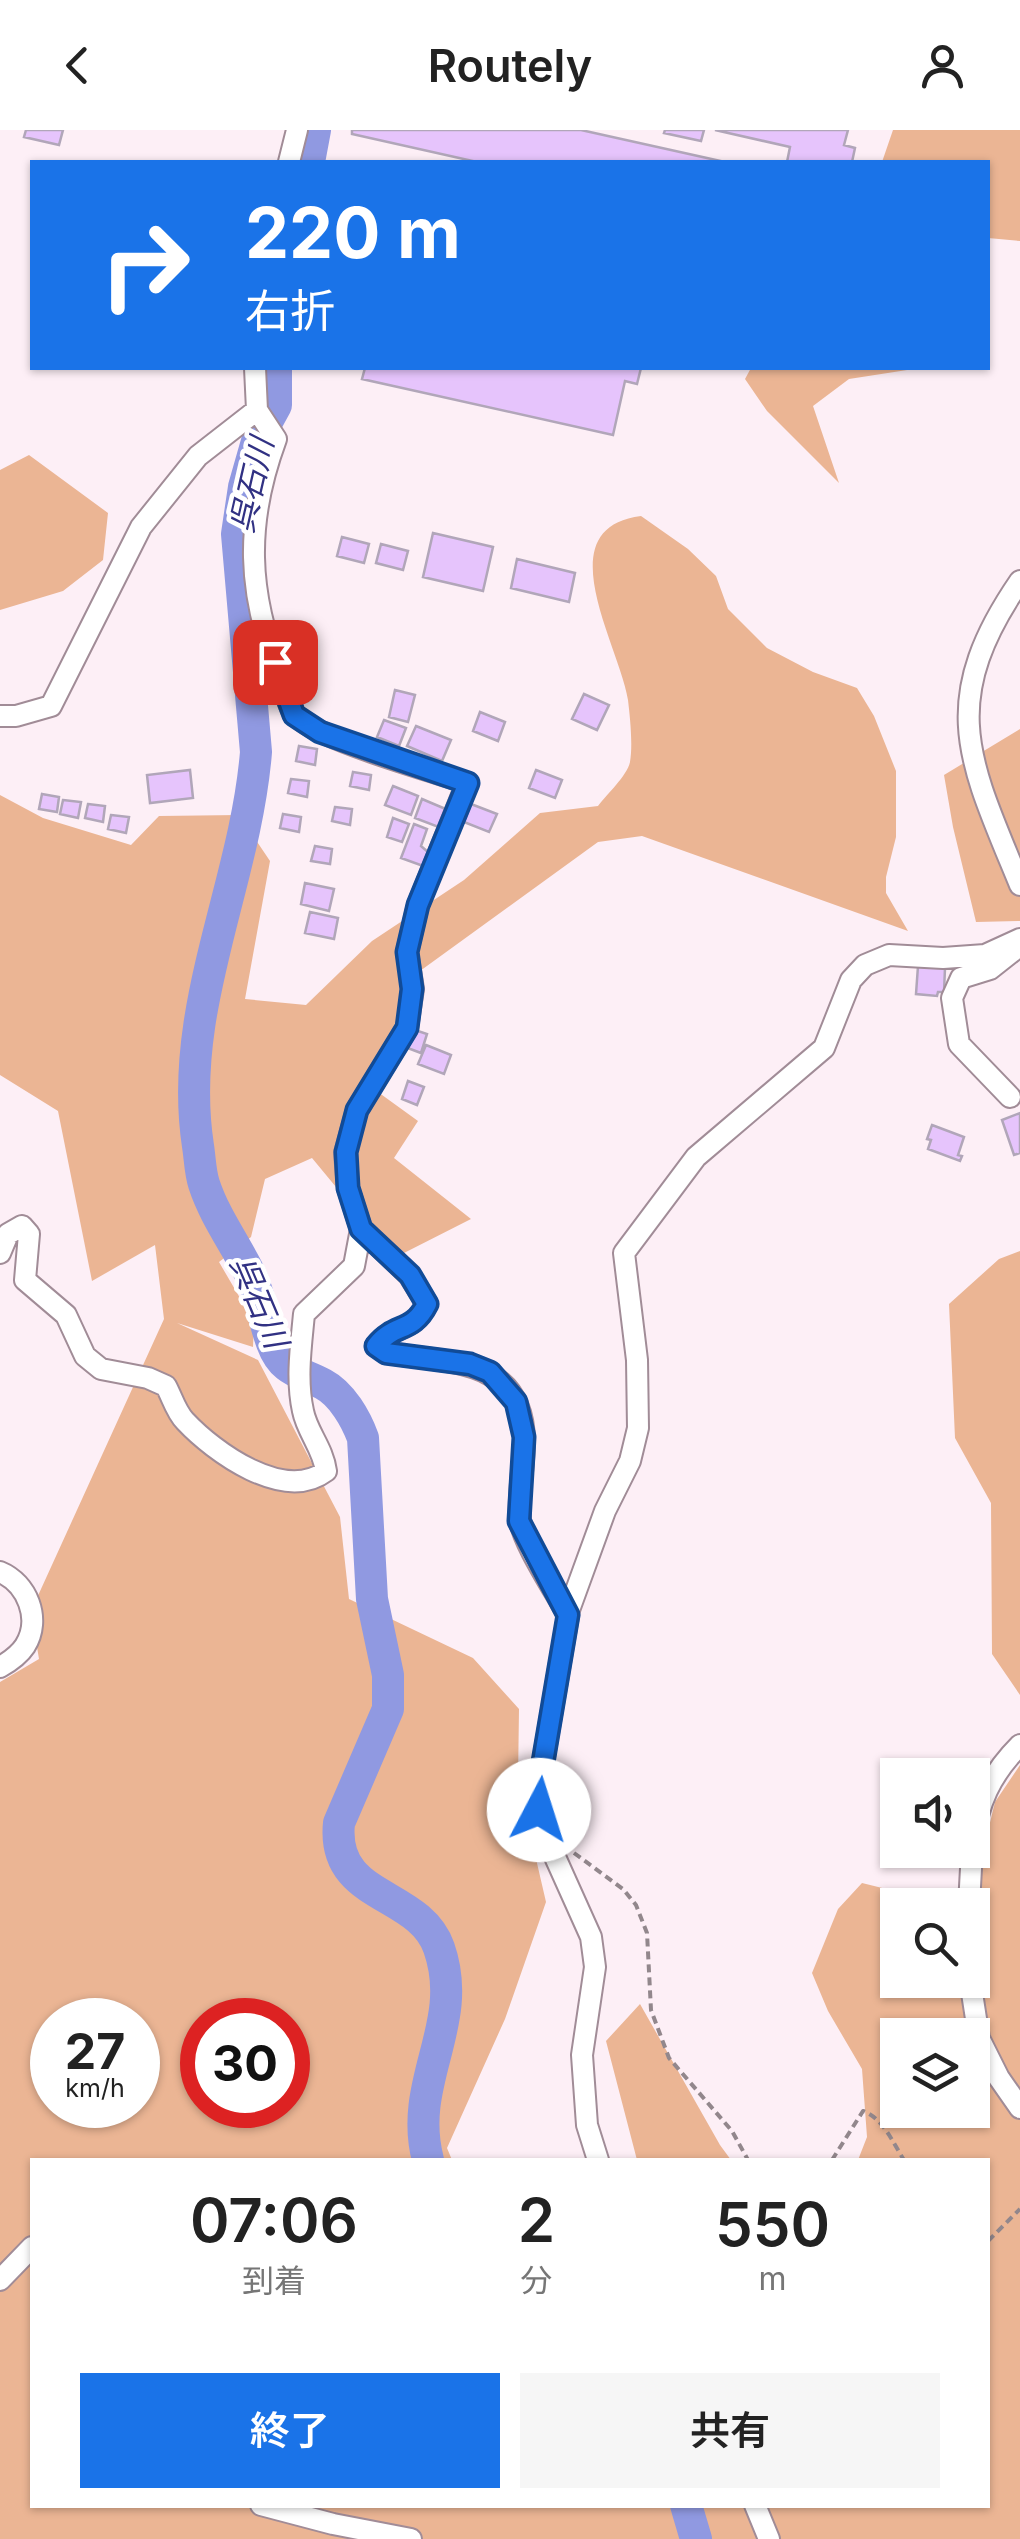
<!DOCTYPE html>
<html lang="ja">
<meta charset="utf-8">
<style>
body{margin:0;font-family:Inter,"Noto Sans JP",sans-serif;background:#f6f6f6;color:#222;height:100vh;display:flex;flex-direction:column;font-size:38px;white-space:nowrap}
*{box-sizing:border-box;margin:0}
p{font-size:32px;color:#767676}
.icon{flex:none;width:55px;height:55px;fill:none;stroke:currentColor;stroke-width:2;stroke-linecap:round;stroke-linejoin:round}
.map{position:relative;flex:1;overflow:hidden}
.details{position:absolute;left:30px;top:2028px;width:960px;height:350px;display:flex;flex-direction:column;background:#fff;border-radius:0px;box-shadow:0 2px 8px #0004}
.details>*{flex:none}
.top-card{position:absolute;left:30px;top:30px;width:960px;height:210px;border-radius:0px;box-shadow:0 2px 8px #0004;background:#1a73e8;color:#fff;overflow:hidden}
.buttons{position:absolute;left:880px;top:1628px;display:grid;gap:20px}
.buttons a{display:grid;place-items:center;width:110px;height:110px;border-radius:0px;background:#fff;box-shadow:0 2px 8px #0004;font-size:50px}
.speed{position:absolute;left:30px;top:1868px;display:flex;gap:20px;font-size:50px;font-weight:700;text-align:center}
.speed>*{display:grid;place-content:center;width:130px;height:130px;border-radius:50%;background:#fff;box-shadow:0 2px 8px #0004;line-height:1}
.speed small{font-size:25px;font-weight:400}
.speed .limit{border:15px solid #d22;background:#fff;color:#111}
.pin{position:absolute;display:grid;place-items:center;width:85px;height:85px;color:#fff;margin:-42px;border-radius:20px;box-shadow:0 5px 15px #0006}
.me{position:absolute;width:110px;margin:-55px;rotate:5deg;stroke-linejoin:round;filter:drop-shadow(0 0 8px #0008)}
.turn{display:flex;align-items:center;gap:35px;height:210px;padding:0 50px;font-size:45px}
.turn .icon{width:130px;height:130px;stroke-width:2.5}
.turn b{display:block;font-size:70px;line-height:85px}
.eta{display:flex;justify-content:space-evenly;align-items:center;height:170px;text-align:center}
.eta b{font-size:60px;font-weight:600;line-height:70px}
.button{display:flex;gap:20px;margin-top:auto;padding:20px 50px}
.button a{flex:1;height:115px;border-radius:0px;background:#1a73e8;color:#fff;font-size:40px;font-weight:600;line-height:115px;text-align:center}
.button a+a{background:#f6f6f6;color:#222}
header{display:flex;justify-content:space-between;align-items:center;height:130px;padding:0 50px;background:#fff;font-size:45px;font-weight:600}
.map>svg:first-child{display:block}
.green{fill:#ebb594;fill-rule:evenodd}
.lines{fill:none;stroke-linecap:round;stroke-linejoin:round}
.river{stroke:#9099e1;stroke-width:32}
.building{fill:#e6c4fc;stroke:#b1a6b9;stroke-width:2.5}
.minor-casing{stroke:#a18c97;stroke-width:24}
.path{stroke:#92878c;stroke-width:4;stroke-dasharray:8 5;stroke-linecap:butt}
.minor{stroke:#fff;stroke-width:20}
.route-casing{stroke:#114b97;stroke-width:25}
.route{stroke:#1a73e8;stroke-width:18}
.labels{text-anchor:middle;stroke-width:9;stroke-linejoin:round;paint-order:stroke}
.water-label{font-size:32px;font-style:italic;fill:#313183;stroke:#fff}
</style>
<header><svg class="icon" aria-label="back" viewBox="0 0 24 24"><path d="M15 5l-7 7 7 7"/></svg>Routely<svg class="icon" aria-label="person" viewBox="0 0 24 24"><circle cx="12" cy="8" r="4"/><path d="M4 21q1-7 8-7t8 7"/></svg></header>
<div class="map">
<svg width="1020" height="2409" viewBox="0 0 1020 2409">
<rect width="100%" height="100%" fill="#fdeff6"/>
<path class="green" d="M 893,0 L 1020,0 L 1020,111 L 988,108 L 988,32 L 882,32 Z
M 751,238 L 920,238 L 849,249 L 813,276 L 839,353 L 767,281 L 745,249 Z
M 29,325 L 108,383 L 103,430 L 63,461 L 0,480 L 0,340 Z
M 641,386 L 688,419 L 716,446 L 728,479 L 767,518 L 813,542 L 857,558 L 874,586 L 896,641 L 896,707 L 886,747 L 886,763 L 908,801 L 642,706 L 598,712 L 420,841 L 371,957 L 418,991 L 394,1028 L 471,1089 L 402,1124 L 355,1080 L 312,1028 L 265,1049 L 251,1107 L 219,1132 L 254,1192 L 253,1217 L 177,1193 L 258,1230 L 340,1387 L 349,1469 L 473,1528 L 519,1579 L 518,1651 L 546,1772 L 505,1889 L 447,2018 L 452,2030 L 32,2030 L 32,2375 L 988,2375 L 988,2030 L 858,2030 L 867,2007 L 862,1939 L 828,1881 L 812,1843 L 838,1779 L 862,1753 L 951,1775 L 898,1775 L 898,1850 L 972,1850 L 972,1775 L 970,1775 L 995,1672 L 1020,1635 L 1020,2409 L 0,2409 L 0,1552 L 39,1529 L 31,1481 L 164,1189 L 155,1115 L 92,1151 L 58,981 L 0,945 L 0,665 L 43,688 L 131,715 L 159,686 L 239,685 L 270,731 L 245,869 L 306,875 L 372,811 L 464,750 L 540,683 L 598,676 C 607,664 627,646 630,632 C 633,615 630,587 628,570 C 619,514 546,398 641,386 ZM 52,1890 L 138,1890 L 138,1975 L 52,1975 ZM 202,1890 L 288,1890 L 288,1975 L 202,1975 ZM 898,1905 L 972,1905 L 972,1980 L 898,1980 Z
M 1020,599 L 1020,791 L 976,792 L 953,697 L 944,645 Z
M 1020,1121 L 1020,1565 L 992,1524 L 991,1373 L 955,1308 L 949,1174 L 999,1129 Z
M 640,1874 L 720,2015 L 731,2030 L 637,2030 L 606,1911 Z"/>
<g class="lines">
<path class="river" d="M 309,32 L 315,0
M 276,238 L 276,275 L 258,308 L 244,357 L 237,404 L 256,622 C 245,756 177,879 198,1016 C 200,1028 200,1042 204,1054 C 215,1088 237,1116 252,1148 C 261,1169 264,1192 272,1213 C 283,1243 301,1242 323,1254 C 342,1264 356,1289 363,1308 L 372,1469 L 388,1545 L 388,1579 L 339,1693 C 331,1771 419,1760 439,1818 C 466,1895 407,1951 428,2030
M 686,2375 L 696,2409"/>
</g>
<path class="building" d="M 26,0 L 63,0 L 59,15 L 24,7 Z
M 352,0 L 581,0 L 725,32 L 477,32 L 352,4 Z
M 665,0 L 704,0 L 701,11 L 664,3 Z
M 715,0 L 848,0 L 844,15 L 855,18 L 852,32 L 787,32 L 790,17 Z
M 365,238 L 641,238 L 637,254 L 625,251 L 613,305 L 362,249 Z
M 433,403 L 493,417 L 483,461 L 423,447 Z
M 342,407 L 369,414 L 364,433 L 337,426 Z
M 381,414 L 408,421 L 403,440 L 376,433 Z
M 517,429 L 575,443 L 569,472 L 511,458 Z
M 395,560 L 415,565 L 408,592 L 389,587 Z
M 584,564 L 609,575 L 597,600 L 572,589 Z
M 480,582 L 505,592 L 498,611 L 473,601 Z
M 384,590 L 406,598 L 399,616 L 377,607 Z
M 416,596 L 451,610 L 442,631 L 407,616 Z
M 299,616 L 317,619 L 315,635 L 296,631 Z
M 190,640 L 193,668 L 150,673 L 147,645 Z
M 536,640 L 562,650 L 555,668 L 529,658 Z
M 353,642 L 371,645 L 369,660 L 350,656 Z
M 291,649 L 309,651 L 307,667 L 288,663 Z
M 393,656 L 418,666 L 411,685 L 385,675 Z
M 42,664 L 59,667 L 57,682 L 39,679 Z
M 422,669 L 448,680 L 441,698 L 415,688 Z
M 63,670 L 81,672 L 78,688 L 60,684 Z
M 88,674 L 105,676 L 103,692 L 85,688 Z
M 471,674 L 497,684 L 489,702 L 464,692 Z
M 335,677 L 352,679 L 350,695 L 332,691 Z
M 283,684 L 301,687 L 299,702 L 280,698 Z
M 111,685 L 129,687 L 126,703 L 108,699 Z
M 393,688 L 409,694 L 402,712 L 387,707 Z
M 414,694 L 427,699 L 421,716 L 428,722 L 426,737 L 401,728 Z
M 315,716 L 332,719 L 330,734 L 311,731 Z
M 305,753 L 334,759 L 329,781 L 301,774 Z
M 310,782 L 338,788 L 334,809 L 305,803 Z
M 918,836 L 945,838 L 944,862 L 938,862 L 937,866 L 916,864 Z
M 412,899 L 427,904 L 421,923 L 405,917 Z
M 426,915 L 451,925 L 444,944 L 418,934 Z
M 408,951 L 424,957 L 417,975 L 402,969 Z
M 1020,983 L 1020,1023 L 1014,1025 L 1002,990 Z
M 932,995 L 964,1007 L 958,1025 L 962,1026 L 960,1031 L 928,1019 L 931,1010 L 927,1009 Z"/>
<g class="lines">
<defs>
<path id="minor" d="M 289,32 L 297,0
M 1020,451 C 936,573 969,631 1020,755
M 0,586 L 16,586 L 51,576 L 141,397 L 198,326 L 257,280
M 1010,967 L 959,914 L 952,868 L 961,848 L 990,839 L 1013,821
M 361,1099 L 409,1145 L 427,1174 C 411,1205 395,1192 376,1216 L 386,1223 C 447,1233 523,1226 524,1311 C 524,1337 518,1363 520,1389 C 521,1410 557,1464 568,1485
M 0,1123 L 8,1104 L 22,1096 L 29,1104 L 25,1150 L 66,1185 L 85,1226 L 101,1239 L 148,1248 L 166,1256 C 172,1267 176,1282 185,1291 C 214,1322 284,1373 326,1341 C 323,1318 307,1302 303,1281 C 296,1249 301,1216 304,1184 L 354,1136 L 361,1099 L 348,1058 L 345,1023 L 357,980 L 407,898 L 413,859 L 407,822 L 418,775 L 467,653 C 430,640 323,611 297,587 C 288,579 285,557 280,545 C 247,462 245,393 276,309 L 257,280 L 255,238
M 0,1442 C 27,1453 42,1489 25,1516 C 19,1525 9,1532 0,1537
M 972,1715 C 978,1673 990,1645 1020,1615
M 969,1775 L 972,1720
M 970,1850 L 979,1908 L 999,1948 L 1020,1978
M 598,2030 L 587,1995 L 582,1925 L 595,1837 L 591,1807 L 551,1718 L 539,1680 L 540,1650 L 569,1480 L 605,1381 L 630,1331 L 638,1298 L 637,1230 L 624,1123 L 696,1027 L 824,918 L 851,850 L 865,835 L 889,825 L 943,828 L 985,825 L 1020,809
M 0,2150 L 32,2117
M 261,2375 L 333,2394 L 411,2409
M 755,2375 L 769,2409"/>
</defs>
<use href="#minor" class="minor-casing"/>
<path class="path" d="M 574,1723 L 623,1759 L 636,1775 L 647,1803 L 651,1880 L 669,1928 L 732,2001 L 748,2030
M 832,2030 L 863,1981 C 883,1988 893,2013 904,2030
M 988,2111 L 1020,2079"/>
<use href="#minor" class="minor"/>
</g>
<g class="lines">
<defs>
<path id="route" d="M 275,532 L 294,585 L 320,602 L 468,653 L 418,775 L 407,822 L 412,859 L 407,898 L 357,980 L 346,1022 L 348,1058 L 361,1099 L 410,1145 L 427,1174 C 412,1204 395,1192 376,1216 L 386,1223 L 470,1234 L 490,1242 L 516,1272 L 524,1307 L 519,1391 L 568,1485 L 540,1650 L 539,1680"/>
</defs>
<use href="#route" class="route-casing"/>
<use href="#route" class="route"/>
</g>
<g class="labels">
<g class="water-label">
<text transform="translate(252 355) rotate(-77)" y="11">呉石川</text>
<text transform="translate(259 1172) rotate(67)" y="11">呉石川</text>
</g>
</g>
</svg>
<div class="buttons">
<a><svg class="icon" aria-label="sound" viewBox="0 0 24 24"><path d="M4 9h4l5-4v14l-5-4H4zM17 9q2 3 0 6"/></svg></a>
<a><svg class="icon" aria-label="search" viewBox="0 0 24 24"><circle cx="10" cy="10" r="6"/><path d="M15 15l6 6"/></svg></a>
<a><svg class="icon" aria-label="layers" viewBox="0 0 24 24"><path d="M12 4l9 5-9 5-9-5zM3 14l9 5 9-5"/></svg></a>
</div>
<div class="speed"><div>27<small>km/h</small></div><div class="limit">30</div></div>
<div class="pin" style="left:275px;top:532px;background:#d93025"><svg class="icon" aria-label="arrive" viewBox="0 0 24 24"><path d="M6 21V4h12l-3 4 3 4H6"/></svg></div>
<svg class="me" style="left:539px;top:1680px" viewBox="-20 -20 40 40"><circle r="19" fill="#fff"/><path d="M0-13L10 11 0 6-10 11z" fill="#1a73e8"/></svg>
<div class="top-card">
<div class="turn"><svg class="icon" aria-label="right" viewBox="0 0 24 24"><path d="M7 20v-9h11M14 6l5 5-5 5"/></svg><div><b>220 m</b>右折</div></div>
</div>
<section class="details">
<div class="eta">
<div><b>07:06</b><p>到着</p></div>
<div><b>2</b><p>分</p></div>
<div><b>550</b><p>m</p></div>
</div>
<div class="button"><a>終了</a><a>共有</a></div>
</section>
</div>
